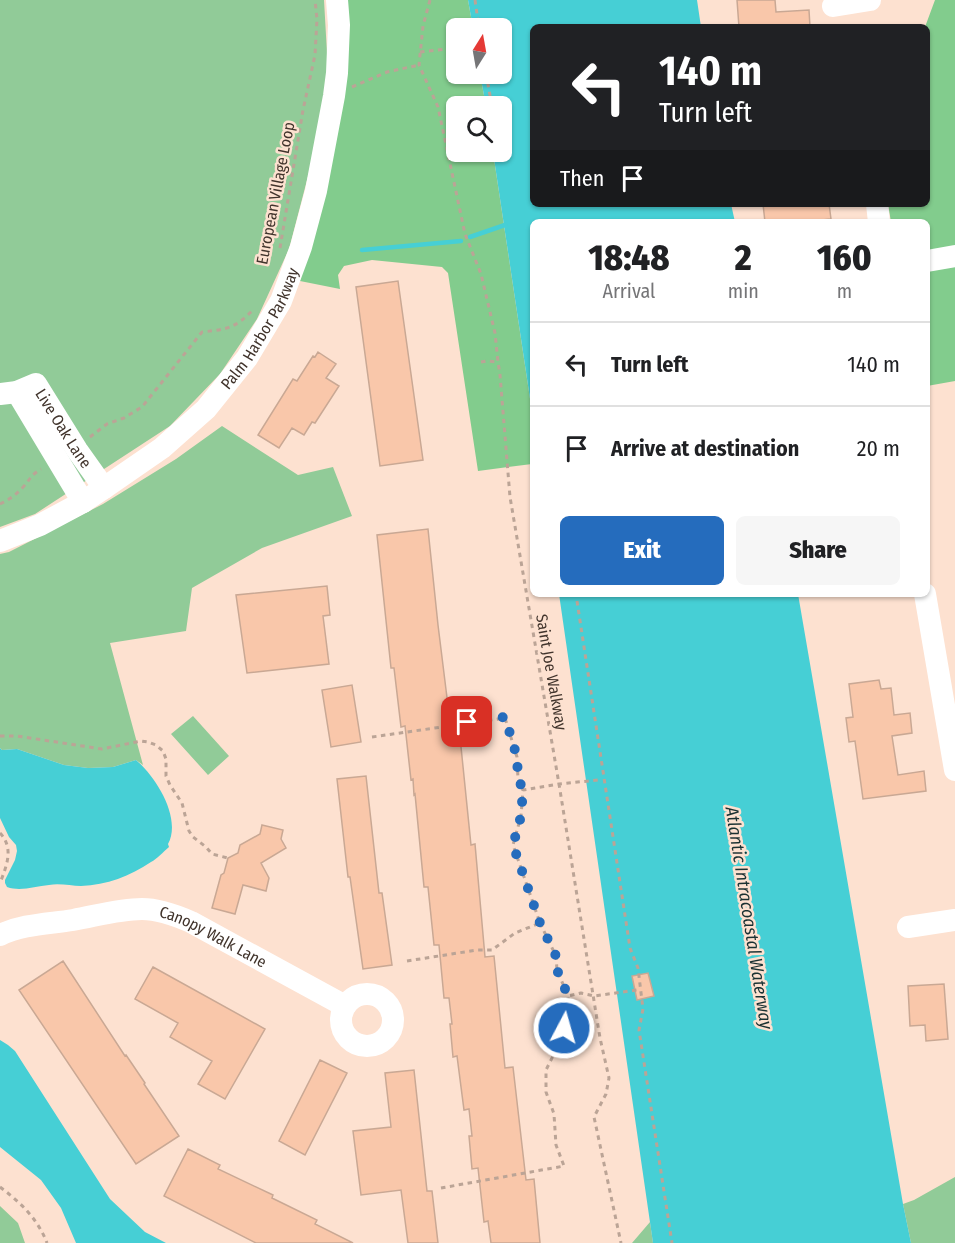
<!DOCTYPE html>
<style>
body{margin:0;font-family:"Fira Sans Condensed",sans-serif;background:#f6f6f6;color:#202124;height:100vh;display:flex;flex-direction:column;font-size:22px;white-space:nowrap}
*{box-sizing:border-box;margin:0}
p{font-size:20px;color:#757577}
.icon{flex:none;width:33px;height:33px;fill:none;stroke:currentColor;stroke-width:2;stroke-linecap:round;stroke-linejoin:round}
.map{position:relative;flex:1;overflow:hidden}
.details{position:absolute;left:530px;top:219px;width:400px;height:378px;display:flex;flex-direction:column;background:#fff;border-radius:9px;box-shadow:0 2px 4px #0004}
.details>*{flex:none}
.top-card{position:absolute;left:530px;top:24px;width:400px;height:183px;border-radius:9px;box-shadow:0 2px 4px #0004;background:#202124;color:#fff;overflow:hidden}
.needle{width:39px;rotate:11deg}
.tools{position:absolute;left:446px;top:18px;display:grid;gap:12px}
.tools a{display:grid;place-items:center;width:66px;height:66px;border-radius:9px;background:#fff;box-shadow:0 2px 4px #0004;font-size:30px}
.pin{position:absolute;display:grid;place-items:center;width:51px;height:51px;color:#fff;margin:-26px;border-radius:12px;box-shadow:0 3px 9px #0006}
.me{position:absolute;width:66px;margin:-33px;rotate:6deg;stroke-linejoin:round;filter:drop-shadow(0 0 4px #0008)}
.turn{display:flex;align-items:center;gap:21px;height:126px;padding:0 30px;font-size:27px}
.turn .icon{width:78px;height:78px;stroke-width:2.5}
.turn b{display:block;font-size:42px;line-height:51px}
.then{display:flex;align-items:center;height:57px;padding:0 30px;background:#0003;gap:12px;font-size:22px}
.eta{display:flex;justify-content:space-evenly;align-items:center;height:102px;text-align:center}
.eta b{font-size:36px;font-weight:800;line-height:42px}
.primary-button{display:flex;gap:12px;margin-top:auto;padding:12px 30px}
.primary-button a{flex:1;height:69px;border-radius:9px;background:#256cbd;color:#fff;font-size:24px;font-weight:800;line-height:69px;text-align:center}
.primary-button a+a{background:#f6f6f6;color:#202124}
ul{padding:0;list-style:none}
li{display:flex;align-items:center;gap:18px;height:84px;padding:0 30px;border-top:2px solid #e0e0e0}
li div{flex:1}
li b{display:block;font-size:22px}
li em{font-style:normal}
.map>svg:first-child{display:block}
.green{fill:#91cb98}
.forest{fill:#82cc8d}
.water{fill:#46cfd5}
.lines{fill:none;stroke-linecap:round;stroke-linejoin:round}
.stream{stroke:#46cfd5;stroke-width:4.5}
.building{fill:#f9c7aa;stroke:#c9a894;stroke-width:1.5}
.path{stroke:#bba496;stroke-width:3;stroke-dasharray:4.5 4.5;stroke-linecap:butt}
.minor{stroke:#fff;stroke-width:22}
.route{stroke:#256cbd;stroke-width:10;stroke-dasharray:0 18}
.labels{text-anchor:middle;stroke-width:5;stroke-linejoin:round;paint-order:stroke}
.street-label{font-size:16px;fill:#41342c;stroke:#fde1d0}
.water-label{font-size:18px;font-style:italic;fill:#1a3132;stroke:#fde1d0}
</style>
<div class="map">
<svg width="955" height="1243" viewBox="0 0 955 1243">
<rect width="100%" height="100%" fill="#fde1d0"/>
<path class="green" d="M 0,0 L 324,0 L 328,71 L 312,161 L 289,249 L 257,319 L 220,374 L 170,426 L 35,514 L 0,527 Z
M 222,426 L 298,475 L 333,467 L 352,516 L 262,548 L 192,588 L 186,631 L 110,643 L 143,765 L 136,760 L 113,767 L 88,768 L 64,765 L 17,749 L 2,750 L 0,748 L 0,554 L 9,552 L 103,504 L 176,459 Z
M 193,716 L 229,756 L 208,775 L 171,734 Z
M 955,1177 L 955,1243 L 911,1243 L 903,1204 L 914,1200 Z
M 0,1206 L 18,1223 L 25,1243 L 0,1243 Z
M 650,1222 L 653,1243 L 632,1243 Z"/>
<path class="forest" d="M 344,0 L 468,0 L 473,28 L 456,28 L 456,74 L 480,74 L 486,106 L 456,106 L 456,152 L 493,152 L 532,412 L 532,464 L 478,471 L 448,273 L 442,267 L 372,260 L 344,266 L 338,275 L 340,289 L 300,281 Z
M 935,0 L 955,0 L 955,381 L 927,386 L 927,222 L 891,222 L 888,204 L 927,204 L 927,27 L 925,27 Z"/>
<path class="water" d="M 468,0 L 697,0 L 701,27 L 532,27 L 532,204 L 731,204 L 735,222 L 532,222 L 532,412 L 493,152 L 501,152 L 501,106 L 486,106 L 480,74 L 501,74 L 501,28 L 473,28 Z
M 559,594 L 798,594 L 903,1204 L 911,1243 L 653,1243 Z
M 0,748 L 2,750 L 17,749 L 64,765 L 88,768 L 113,767 L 136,760 C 156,777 182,818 168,844 L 169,847 C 163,852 157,859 151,862 C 130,876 107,885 81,886 C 71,886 60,883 49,885 C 35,886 21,892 7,887 L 5,883 L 5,880 L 15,860 L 17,851 L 16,845 L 9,837 L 0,818 Z
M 0,1040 L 8,1045 L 15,1051 L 110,1199 L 145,1232 L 166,1243 L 76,1243 L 61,1208 L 41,1180 L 0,1147 Z"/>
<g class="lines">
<path class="stream" d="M 470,237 L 505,225
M 362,250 L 461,241"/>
</g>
<path class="building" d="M 737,0 L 775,0 L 776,12 L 809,10 L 810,27 L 739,27 Z
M 763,204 L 829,204 L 831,219 L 803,222 L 765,222 Z
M 398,281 L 423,460 L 380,466 L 356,287 Z
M 318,352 L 336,364 L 326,378 L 339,386 L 315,423 L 312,422 L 304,435 L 292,428 L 279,448 L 258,435 L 293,379 L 297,381 L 313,356 L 315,357 Z
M 428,529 L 438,625 L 452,738 L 460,737 L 471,845 L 475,844 L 485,957 L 494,956 L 505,1068 L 513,1067 L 526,1180 L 534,1179 L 540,1243 L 491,1243 L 488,1221 L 484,1222 L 478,1168 L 472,1169 L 469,1136 L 472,1136 L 469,1109 L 464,1110 L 457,1056 L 453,1057 L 450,1024 L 452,1024 L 449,998 L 444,998 L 439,945 L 434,945 L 428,887 L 424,887 L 415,794 L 414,795 L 413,779 L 411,780 L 405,726 L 401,727 L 394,668 L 391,668 L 377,535 Z
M 327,586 L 330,615 L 323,616 L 329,664 L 247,673 L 236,595 Z
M 879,680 L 881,689 L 891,688 L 894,715 L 910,713 L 912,733 L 892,736 L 898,775 L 924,771 L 926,791 L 863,799 L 855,741 L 849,742 L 846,718 L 853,717 L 849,684 Z
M 352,685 L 361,742 L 331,747 L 322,690 Z
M 366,776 L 379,893 L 382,893 L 392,965 L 363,969 L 350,877 L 348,877 L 337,779 Z
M 262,825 L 283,830 L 281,839 L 286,848 L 261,863 L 269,878 L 266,891 L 243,885 L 235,914 L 212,908 L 221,875 L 224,873 L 228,858 L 238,853 L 240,845 L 260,834 Z
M 63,961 L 125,1056 L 126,1055 L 145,1083 L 144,1084 L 179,1136 L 136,1164 L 19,990 Z
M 153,967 L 265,1029 L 225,1099 L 198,1084 L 212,1061 L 170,1037 L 178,1023 L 135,999 Z
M 648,973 L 654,996 L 637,1000 L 632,976 Z
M 944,984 L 948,1039 L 926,1041 L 925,1025 L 910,1026 L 908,986 Z
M 320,1060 L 347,1073 L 305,1155 L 279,1141 Z
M 414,1070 L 427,1191 L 432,1191 L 438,1243 L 408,1243 L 401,1190 L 361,1195 L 353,1131 L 391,1127 L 385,1073 Z
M 188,1149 L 220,1165 L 218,1169 L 273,1195 L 272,1198 L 317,1220 L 315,1224 L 353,1243 L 256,1243 L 164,1196 Z"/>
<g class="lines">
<path class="path" d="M 430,0 L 423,26 L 419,65 L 438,107 L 465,234 L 481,274 L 495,333 L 498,362 L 500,375 L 510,497 L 559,784 L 600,1038 L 609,1078 L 606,1094 L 594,1117 L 621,1243
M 475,0 L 479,28
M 420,52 L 456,48
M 486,74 L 492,106
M 352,87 L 387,72 L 419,65
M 280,248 L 303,110 L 315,55 L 317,19 L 315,0
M 481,362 L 487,361 L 497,362
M 90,437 L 107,424 L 124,418 L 142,407 L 202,332 C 229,329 235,328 254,309
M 0,504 C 9,500 17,494 24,486 C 31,478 31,475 41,469
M 577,601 L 630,948 L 638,968 L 643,1009 L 639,1030 L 672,1243
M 0,736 L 17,736 L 102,749 L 141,741 L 148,742 L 156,745 L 163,751 L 166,759 L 166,776 L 170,785 L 182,803 L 189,831 L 193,837 L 206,847 L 212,854 L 228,858
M 372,737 L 505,718 L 517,757 L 518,779 L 523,790
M 0,833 C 14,848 7,865 0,883
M 540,923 L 556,956 L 557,970 L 568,996 L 581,993 L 594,996 L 637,990
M 407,961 L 477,950 L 492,950 L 515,933 L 540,923 L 513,845 L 521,816 L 523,790 L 559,784 L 598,780
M 0,1187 C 20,1202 38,1219 47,1243
M 441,1188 L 564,1166 L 556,1145 L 554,1114 L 546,1092 L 546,1070 L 561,1040 L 568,1015 L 568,996"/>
<g class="minor">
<path d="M 833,6 L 870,0"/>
<path d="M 877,204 L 879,222"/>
<path d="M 927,261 L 955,256"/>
<path d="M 17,392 L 83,502"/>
<path id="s1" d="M 0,394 L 17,392 L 36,384 L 77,450 L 104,488"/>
<path id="s2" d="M 0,541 L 40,525 L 83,502 L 104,488 L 162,448 L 206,409 L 247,358 L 281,301 L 301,247 L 316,191 L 334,96 L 337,73 L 339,25 L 337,0"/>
<path d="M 925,594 L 955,770"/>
<path d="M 908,927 L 955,920"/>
<path id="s3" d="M 0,935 C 23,924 48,924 73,920 C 96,916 119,909 142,909 C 159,909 175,915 191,922 L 345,1006"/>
<circle cx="367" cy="1020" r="26"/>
</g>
</g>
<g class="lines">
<path class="route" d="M 467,722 L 505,717 L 517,757 L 518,778 L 523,790 L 521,816 L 513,845 L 540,923 L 556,956 L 557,970 L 568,996 L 568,1015 L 564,1028"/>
</g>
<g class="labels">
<g class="street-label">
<text transform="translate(275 193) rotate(-79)" y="6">European Village Loop</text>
<text dy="6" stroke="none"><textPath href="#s2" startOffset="344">Palm Harbor Parkway</textPath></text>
<text dy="6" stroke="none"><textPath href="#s1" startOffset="90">Live Oak Lane</textPath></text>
<text transform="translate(552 672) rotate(80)" y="6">Saint Joe Walkway</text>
<text dy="6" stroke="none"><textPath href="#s3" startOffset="222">Canopy Walk Lane</textPath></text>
</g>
<g class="water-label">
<text transform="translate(749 918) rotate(81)" y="6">Atlantic Intracoastal Waterway</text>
</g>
</g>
</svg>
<div class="tools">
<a><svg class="needle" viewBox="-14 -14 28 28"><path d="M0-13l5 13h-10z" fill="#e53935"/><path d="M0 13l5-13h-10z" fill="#757577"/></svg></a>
<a><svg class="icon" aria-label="search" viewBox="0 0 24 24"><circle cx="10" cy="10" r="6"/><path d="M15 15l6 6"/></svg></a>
</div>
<div class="pin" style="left:467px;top:722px;background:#d93025"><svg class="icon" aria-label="arrive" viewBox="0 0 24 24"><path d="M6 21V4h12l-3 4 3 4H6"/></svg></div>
<svg class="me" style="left:564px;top:1028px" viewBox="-20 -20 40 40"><circle r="17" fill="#256cbd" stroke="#fff" stroke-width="3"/><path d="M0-11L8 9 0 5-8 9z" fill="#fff"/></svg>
<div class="top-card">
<div class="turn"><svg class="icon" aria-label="left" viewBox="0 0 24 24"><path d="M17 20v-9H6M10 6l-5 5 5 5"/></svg><div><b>140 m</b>Turn left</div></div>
<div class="then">Then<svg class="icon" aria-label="arrive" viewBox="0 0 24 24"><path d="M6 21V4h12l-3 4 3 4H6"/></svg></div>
</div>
<section class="details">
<div class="eta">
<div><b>18:48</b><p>Arrival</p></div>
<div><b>2</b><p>min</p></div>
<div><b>160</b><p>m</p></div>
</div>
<ul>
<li><svg class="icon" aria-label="left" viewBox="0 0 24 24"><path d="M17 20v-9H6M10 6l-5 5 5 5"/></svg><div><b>Turn left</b></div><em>140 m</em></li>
<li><svg class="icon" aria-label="arrive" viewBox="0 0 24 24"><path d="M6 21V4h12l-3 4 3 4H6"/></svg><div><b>Arrive at destination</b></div><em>20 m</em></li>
</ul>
<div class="primary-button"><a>Exit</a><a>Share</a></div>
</section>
</div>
